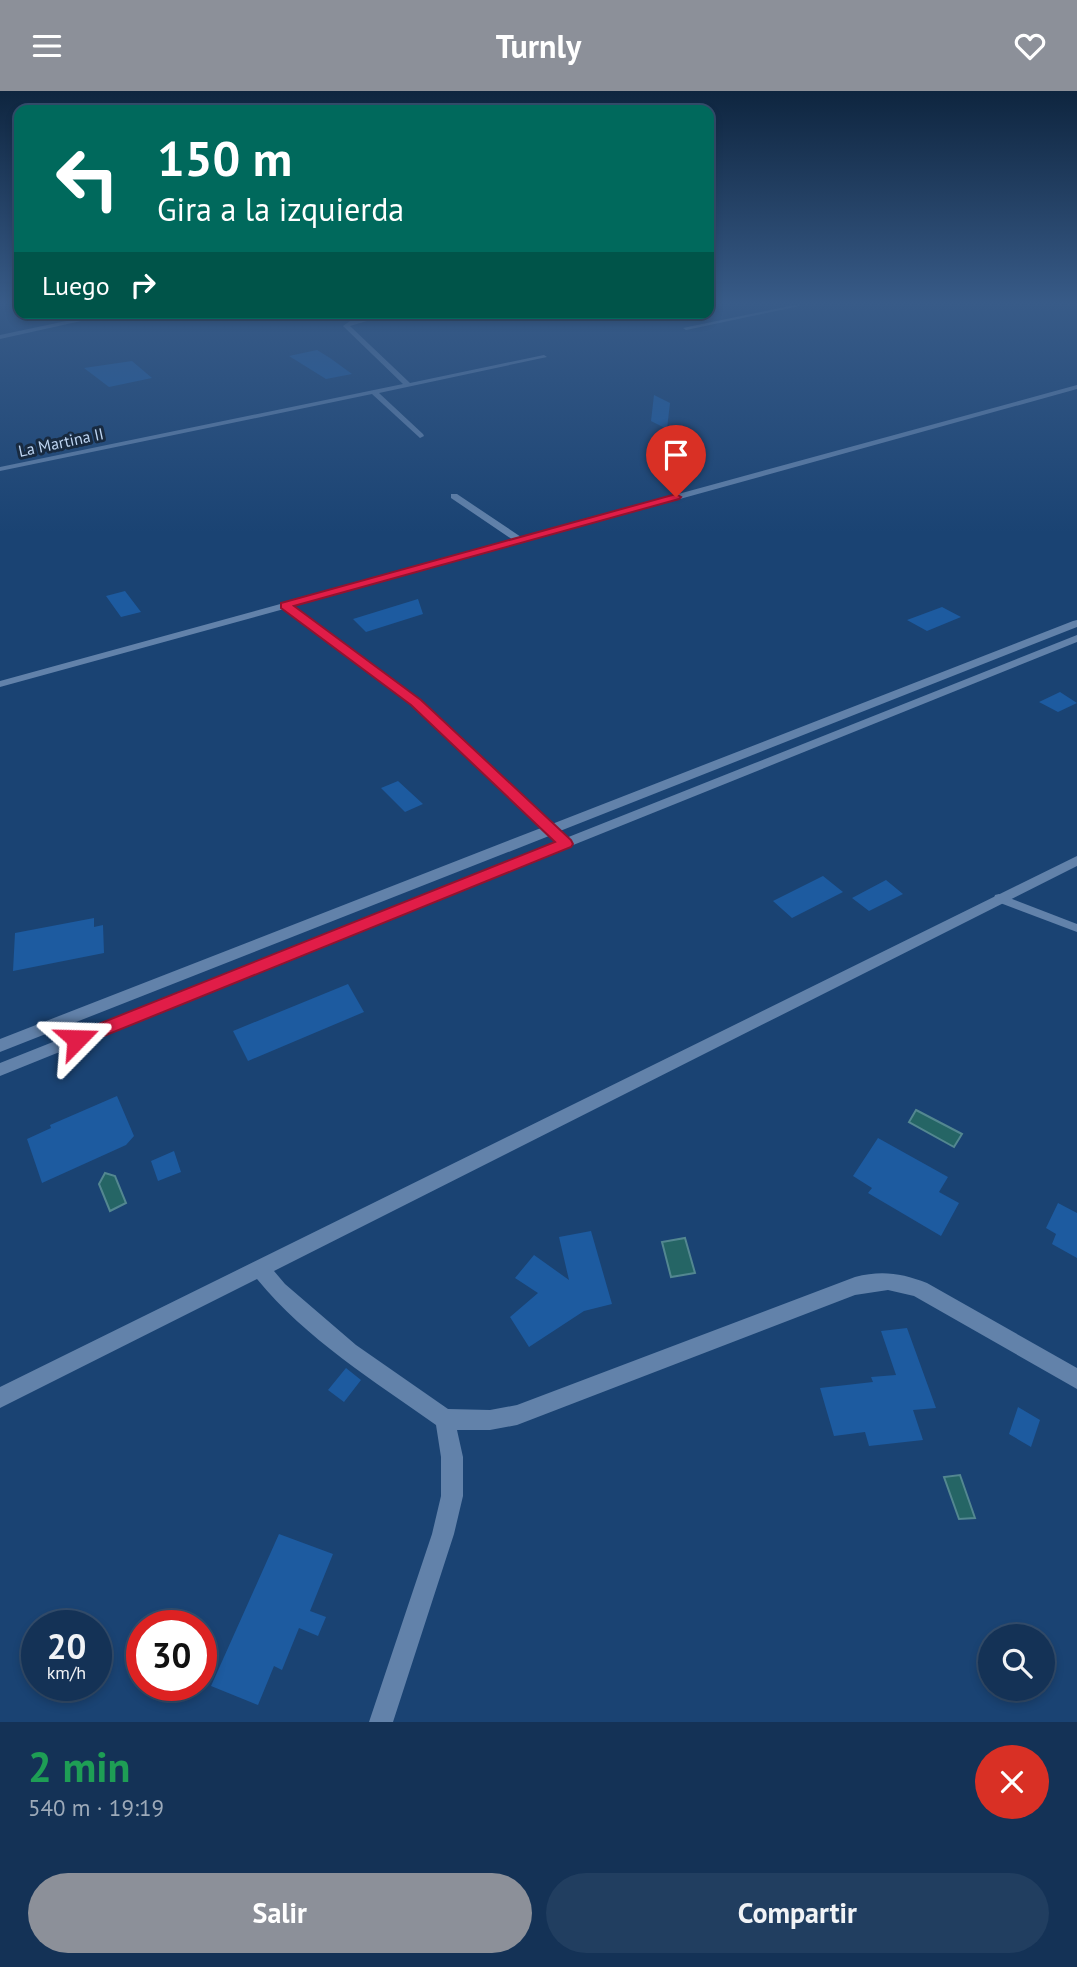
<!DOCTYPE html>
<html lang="es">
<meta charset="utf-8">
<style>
body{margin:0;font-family:"PT Sans",sans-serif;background:#213e60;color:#f1f3f6;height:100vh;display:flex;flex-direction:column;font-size:26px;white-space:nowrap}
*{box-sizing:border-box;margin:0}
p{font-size:23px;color:#9daab9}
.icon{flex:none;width:38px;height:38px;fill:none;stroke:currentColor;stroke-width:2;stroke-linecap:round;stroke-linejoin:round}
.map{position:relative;height:1631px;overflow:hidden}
.side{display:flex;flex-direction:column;background:#143256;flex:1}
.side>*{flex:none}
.guide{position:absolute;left:14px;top:14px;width:700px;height:214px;border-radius:14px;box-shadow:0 4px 10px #0003,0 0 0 2px #334d6c;background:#00695c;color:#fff;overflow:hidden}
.buttons{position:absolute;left:978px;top:1533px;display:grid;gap:14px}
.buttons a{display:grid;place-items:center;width:77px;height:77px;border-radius:50%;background:#143256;box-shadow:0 4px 10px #0003,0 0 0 2px #334d6c;font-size:35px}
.speed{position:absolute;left:21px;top:1519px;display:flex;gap:14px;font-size:35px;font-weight:700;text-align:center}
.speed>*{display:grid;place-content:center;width:91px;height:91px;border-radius:50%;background:#143256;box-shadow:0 4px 10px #0003,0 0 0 2px #334d6c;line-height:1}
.speed small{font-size:18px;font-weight:400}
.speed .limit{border:10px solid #d22;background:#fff;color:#111}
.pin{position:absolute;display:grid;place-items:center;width:60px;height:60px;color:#fff;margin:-72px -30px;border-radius:50% 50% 50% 0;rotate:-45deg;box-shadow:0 0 7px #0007}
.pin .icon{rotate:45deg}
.me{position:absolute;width:77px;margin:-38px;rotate:68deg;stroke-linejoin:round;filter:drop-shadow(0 0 5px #0008)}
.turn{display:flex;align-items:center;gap:24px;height:147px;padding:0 28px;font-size:32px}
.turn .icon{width:91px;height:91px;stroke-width:2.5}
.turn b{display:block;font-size:49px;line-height:60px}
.then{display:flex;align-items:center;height:66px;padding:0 28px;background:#0003;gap:14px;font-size:26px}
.round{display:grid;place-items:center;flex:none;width:74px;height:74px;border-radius:37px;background:#213e60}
.overview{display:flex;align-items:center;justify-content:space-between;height:119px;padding:0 28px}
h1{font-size:42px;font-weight:800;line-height:52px;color:#1e9e55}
.action{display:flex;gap:14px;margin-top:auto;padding:14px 28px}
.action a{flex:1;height:80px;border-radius:42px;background:#8c9099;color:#fff;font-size:28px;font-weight:800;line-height:80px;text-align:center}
.action a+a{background:#213e60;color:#f1f3f6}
header{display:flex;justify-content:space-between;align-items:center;height:91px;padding:0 28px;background:#8c9099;color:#fff;font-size:32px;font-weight:800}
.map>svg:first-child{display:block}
.water{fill:#256565;stroke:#538790;stroke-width:2}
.building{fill:#1d5ba0}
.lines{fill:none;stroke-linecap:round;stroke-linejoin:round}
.lane{fill:#6282aa;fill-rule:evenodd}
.street{fill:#6282aa;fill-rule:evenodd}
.route{fill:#e11d48;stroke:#92132f;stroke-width:2}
.labels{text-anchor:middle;stroke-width:6;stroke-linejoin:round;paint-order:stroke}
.far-street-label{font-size:16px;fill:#bfd6f3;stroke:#182a40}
</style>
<header><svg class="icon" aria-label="menu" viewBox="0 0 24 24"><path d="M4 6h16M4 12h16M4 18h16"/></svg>Turnly<svg class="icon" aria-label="heart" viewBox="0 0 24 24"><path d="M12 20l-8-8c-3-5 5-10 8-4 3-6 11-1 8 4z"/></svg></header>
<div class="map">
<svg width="1077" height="1631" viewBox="0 0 1077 1631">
<rect width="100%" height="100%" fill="#1a4373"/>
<path class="water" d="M 916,1019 L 962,1043 L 954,1056 L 909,1031 Z
M 105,1082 L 115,1085 L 126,1112 L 110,1120 L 99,1093 Z
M 685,1147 L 695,1182 L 671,1186 L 662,1151 Z
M 960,1384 L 975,1427 L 959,1428 L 944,1386 Z"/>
<path class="building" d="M 317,259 L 330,267 L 352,283 L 326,288 L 289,265 Z
M 132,270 L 152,287 L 109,296 L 84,277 Z
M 654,304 L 670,312 L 667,338 L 651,330 Z
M 125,500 L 141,521 L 121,526 L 106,505 Z
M 418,508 L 423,523 L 366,541 L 353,528 Z
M 942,516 L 961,526 L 927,540 L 907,529 Z
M 1060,601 L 1077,612 L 1058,621 L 1039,611 Z
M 398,690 L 423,713 L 405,721 L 381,697 Z
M 823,785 L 843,801 L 792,827 L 773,810 Z
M 886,789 L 903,803 L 869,820 L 852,807 Z
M 94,827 L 94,836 L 103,834 L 104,862 L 13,880 L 15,842 Z
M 348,893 L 364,921 L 248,970 L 233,940 Z
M 117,1005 L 134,1045 L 126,1054 L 42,1092 L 27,1048 L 51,1037 L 50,1034 Z
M 878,1047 L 948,1086 L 939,1101 L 959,1112 L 941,1145 L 868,1102 L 872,1097 L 853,1085 Z
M 174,1060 L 181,1081 L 158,1090 L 151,1070 Z
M 1058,1112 L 1077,1122 L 1077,1167 L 1052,1153 L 1056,1143 L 1046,1137 Z
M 591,1140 L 612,1213 L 584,1220 L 529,1256 L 510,1226 L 538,1202 L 515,1187 L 534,1164 L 569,1189 L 559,1146 Z
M 907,1237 L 936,1317 L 913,1319 L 923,1349 L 869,1355 L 865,1341 L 834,1345 L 820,1297 L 873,1291 L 871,1286 L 896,1284 L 881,1240 Z
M 346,1277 L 361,1289 L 344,1311 L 328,1299 Z
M 1018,1316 L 1040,1329 L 1031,1356 L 1009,1343 Z
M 279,1443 L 333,1463 L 310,1520 L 326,1526 L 318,1545 L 299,1537 L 282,1579 L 274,1575 L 258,1614 L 211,1595 Z"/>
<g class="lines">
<path class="lane" d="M 999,803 L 1077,833 L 1077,841 L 995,810 L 994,807 L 995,804 Z"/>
<path class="street" d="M 794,214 L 804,214 L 686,239 L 683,237 Z
M 104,222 L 117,222 L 0,248 L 0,244 Z
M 382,222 L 394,222 L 350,235 L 410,292 L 544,264 L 547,266 L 379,302 L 423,343 L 424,345 L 420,347 L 372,303 L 0,380 L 0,376 L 403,293 L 343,235 L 350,230 Z
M 1077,294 L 1077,298 L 293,515 L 420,610 L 552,733 L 1073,530 L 1077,529 L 1077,536 L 560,740 L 563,744 L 561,747 L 556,748 L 549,745 L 0,961 L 0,948 L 541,737 L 412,614 L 284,518 L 0,596 L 0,590 L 513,449 L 451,407 L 451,403 L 457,403 L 521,446 Z
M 1077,544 L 1077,551 L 0,985 L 0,972 Z
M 1077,765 L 1077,775 L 274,1180 L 285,1193 L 356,1254 L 448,1318 L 490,1319 L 517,1314 L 855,1186 C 881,1179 902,1182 927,1192 L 1077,1277 L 1077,1298 L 914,1205 L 888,1199 L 855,1204 L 517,1334 L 490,1339 L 457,1339 L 463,1366 L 463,1405 L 454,1443 L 393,1631 L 369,1631 L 432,1443 L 441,1405 L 441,1366 L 436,1334 C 374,1290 306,1248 257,1188 L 0,1317 L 0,1296 Z"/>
</g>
<linearGradient id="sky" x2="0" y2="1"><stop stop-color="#0e253f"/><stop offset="0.48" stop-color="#385b88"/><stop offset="1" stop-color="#385b88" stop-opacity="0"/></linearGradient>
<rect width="1077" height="442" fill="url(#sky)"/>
<path class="route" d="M 676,403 L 681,406 L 679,408 L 294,515 L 421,609 L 571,749 L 573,753 L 571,756 L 84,953 L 71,953 L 68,948 L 71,944 L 555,751 L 411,614 L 281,517 L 281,512 Z"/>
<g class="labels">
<g class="far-street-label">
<text transform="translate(61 351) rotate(-12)" y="6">La Martina II</text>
</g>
</g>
</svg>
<div class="buttons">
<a><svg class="icon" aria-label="search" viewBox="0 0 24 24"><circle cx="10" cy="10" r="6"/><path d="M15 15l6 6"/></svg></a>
</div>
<div class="speed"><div>20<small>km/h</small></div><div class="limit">30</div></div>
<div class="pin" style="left:676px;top:406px;background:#d93025"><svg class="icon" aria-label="arrive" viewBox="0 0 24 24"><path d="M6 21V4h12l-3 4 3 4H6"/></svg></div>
<svg class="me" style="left:77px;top:948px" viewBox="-20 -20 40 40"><path d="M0-17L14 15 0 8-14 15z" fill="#e11d48" stroke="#fff" stroke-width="4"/></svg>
<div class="guide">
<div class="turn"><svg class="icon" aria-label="left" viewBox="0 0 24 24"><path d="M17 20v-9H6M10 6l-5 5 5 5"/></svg><div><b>150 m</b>Gira a la izquierda</div></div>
<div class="then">Luego<svg class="icon" aria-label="right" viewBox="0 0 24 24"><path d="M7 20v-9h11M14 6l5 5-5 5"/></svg></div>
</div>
</div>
<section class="side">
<div class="overview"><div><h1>2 min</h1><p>540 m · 19:19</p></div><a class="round" style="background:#d93025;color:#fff"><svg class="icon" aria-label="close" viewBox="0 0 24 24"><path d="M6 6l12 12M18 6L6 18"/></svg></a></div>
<div class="action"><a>Salir</a><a>Compartir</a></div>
</section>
